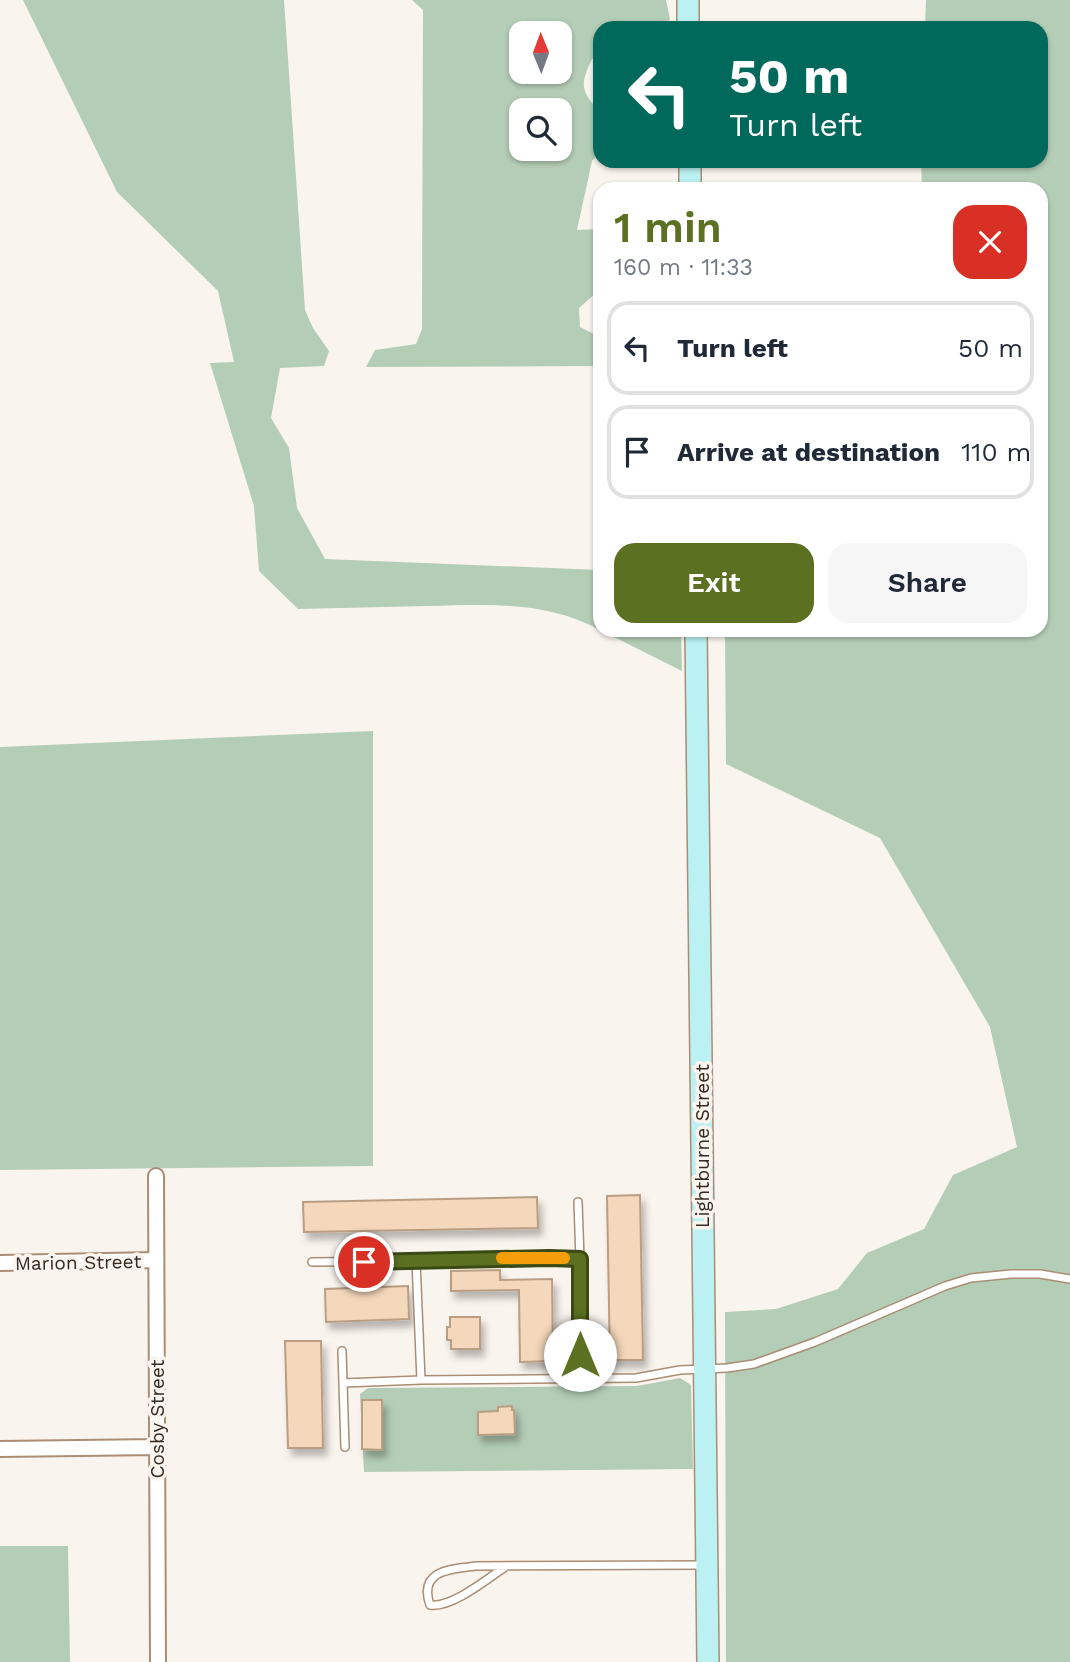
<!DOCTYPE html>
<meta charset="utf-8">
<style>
body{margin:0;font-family:"Work Sans",sans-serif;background:#f6f6f7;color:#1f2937;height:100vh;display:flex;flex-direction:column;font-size:26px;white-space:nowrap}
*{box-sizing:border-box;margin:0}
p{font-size:23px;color:#747a83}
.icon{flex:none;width:38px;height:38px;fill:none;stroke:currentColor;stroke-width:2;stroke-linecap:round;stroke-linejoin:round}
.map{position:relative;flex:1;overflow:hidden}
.details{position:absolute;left:593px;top:182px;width:455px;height:455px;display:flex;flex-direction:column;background:#fff;border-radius:21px;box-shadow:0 2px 5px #0004}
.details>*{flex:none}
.hud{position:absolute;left:593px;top:21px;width:455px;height:147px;border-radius:21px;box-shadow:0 2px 5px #0004;background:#00695c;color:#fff;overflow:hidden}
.needle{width:46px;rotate:359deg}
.fabs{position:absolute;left:509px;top:21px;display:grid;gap:14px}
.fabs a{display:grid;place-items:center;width:63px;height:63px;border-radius:14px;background:#fff;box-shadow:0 2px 5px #0004;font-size:35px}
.pin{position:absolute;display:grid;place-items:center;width:60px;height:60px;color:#fff;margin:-30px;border:4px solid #fff;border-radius:50%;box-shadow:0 2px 7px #0007}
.me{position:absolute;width:77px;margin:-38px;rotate:0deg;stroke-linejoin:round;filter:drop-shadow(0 0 5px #0008)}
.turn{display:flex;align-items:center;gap:24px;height:147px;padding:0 21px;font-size:32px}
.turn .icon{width:91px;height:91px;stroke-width:2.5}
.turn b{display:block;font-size:49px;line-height:60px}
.round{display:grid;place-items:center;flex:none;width:74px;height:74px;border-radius:21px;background:#f6f6f7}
.headline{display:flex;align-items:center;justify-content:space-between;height:119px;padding:0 21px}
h1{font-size:42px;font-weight:600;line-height:52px;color:#5b7121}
.primary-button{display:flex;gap:14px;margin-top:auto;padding:14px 21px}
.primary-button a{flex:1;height:80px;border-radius:21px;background:#5b7121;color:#fff;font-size:28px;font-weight:600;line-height:80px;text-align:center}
.primary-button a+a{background:#f6f6f7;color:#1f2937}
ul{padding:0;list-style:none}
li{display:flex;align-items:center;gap:21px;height:94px;margin:0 14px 10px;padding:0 7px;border:4px solid #e0e1e3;border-radius:21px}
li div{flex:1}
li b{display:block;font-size:26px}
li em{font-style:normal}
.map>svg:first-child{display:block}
.green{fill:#b4cdb6;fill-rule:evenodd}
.building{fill:#f5d8bb;stroke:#b99e83;stroke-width:2;filter:url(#shadow)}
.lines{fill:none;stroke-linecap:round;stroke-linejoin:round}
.service-casing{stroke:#aa8d74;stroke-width:10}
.minor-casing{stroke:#aa8d74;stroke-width:18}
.secondary-casing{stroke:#aa8d74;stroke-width:24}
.service{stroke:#fff;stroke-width:7}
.minor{stroke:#fff;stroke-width:14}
.secondary{stroke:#bbf1f2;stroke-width:21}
.route-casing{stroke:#3b4915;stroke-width:18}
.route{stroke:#5b7121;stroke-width:12}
.slow{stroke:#f59e0b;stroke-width:12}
.labels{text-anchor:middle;stroke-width:7;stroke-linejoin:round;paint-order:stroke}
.street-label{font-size:19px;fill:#362a20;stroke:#faf4ee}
</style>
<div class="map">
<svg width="1070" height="1662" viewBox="0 0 1070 1662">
<defs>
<filter id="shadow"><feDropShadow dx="4" dy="7" stdDeviation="3.5" flood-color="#0004"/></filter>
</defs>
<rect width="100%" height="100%" fill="#faf4ee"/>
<path class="green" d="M 23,0 L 284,0 L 305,310 L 313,328 L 329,351 L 324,366 L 280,368 L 271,418 L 289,448 L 297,508 L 325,559 L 600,570 L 600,630 C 543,600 490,605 427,606 C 384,607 341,608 298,609 L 259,571 L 254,506 L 210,363 L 234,362 L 218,291 L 117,192 Z
M 412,0 L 666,0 L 670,19 L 661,28 L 600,28 L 600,57 L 592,59 C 580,84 580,91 600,112 L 600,152 L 592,161 L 577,230 L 600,229 L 600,271 L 597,292 L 579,308 L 580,327 L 600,337 L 600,366 L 366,367 L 375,350 L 416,344 L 422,329 L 423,10 ZM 522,33 L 560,33 L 560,72 L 522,72 ZM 522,110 L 560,110 L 560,149 L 522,149 Z
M 926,0 L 1070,0 L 1070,1662 L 726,1662 L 725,1312 L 776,1309 L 838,1289 L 867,1253 L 924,1229 L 953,1175 L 1017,1147 L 990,1027 L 880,838 L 726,764 L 725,630 L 1041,630 L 1041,189 L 922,189 L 921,161 L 1041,161 L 1041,28 L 925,28 Z
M 600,630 L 681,630 L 682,671 Z
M 373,731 L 373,1166 L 0,1170 L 0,747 Z
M 680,1378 L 691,1385 L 693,1469 L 364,1472 L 360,1394 L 368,1388 L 637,1386 Z
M 0,1546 L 68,1546 L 70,1662 L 0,1662 Z"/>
<path class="building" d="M 640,1195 L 643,1360 L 610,1360 L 607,1196 Z
M 537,1197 L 538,1228 L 304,1232 L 303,1202 Z
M 500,1270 L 500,1280 L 552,1279 L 553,1361 L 520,1362 L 519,1290 L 451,1291 L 451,1271 Z
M 408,1286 L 409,1319 L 326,1322 L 325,1289 Z
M 450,1317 L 480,1317 L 480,1349 L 451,1349 L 451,1340 L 447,1340 L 447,1327 L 450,1327 Z
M 285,1341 L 321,1341 L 323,1448 L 288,1448 Z
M 362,1400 L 382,1400 L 382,1450 L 362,1449 Z
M 512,1406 L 512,1410 L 514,1410 L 515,1434 L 478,1435 L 478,1412 L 498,1411 L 498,1407 Z"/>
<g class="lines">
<defs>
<path id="service" d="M 578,1202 L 580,1259
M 312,1262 L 416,1261
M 342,1351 L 345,1447
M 580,1379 L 580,1259 L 549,1258 L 416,1261 L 421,1380 L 636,1378 L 680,1370 L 727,1368 L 754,1364 L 815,1342 L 945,1286 L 971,1278 L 1011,1274 L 1040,1274 L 1070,1279
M 343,1383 L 421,1380
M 505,1567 C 487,1579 452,1608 430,1605 C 418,1570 451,1569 476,1566 L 705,1565"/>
<path id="minor" d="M 156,1176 L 158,1662
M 0,1263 L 156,1260
M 0,1449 L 158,1447"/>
<path id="secondary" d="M 688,0 L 688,28
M 690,161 L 690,189
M 696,630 L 708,1662"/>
</defs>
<use href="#service" class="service-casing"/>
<use href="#minor" class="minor-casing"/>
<use href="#secondary" class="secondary-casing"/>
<use href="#service" class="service"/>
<use href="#minor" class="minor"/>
<use href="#secondary" class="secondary"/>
</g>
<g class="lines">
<defs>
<path id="route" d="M 364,1262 L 549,1258 L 580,1259 L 580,1355"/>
</defs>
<use href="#route" class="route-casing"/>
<use href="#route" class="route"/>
<path class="slow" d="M 502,1258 L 564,1258"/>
</g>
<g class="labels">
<g class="street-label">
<text transform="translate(702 1146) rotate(-90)" y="7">Lightburne Street</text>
<text transform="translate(78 1262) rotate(-1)" y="7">Marion Street</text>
<text transform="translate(157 1419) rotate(-90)" y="7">Cosby Street</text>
</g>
</g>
</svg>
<div class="fabs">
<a><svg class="needle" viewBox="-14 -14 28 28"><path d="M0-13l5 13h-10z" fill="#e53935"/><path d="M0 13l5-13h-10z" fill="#747a83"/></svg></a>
<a><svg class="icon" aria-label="search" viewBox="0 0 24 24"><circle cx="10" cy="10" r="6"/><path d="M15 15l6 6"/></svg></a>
</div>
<div class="pin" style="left:364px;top:1262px;background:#d93025"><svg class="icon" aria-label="arrive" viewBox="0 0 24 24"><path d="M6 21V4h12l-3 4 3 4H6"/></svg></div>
<svg class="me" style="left:580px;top:1355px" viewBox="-20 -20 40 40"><circle r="19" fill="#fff"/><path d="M0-13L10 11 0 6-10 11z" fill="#5b7121"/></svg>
<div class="hud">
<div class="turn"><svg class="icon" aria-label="left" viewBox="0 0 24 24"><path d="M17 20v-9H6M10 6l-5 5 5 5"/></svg><div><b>50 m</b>Turn left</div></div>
</div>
<section class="details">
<div class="headline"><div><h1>1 min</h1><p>160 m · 11:33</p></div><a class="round" style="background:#d93025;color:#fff"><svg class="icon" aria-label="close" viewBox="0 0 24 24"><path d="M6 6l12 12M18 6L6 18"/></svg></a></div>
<ul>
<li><svg class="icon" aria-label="left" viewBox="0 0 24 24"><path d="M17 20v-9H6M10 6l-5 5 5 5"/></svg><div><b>Turn left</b></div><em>50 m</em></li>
<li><svg class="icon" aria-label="arrive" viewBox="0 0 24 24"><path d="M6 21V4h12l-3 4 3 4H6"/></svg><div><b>Arrive at destination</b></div><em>110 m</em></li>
</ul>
<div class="primary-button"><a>Exit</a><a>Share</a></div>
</section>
</div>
